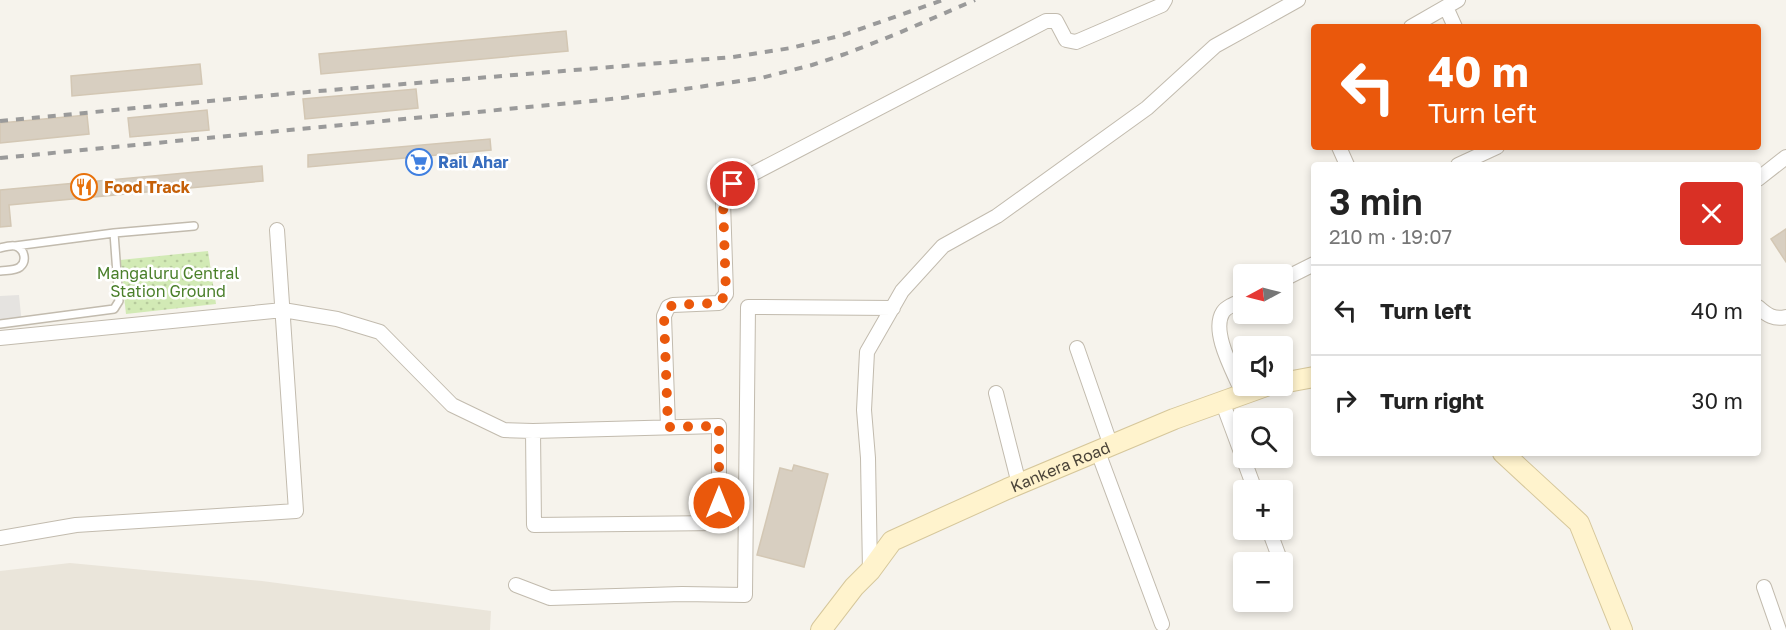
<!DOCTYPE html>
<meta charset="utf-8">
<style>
body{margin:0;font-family:"Golos Text",sans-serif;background:#f2f2f2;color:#222;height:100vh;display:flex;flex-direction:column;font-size:22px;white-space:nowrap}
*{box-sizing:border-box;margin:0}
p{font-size:20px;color:#767676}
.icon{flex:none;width:33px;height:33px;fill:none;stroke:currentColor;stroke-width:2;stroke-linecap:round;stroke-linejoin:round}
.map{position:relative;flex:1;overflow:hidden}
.sheet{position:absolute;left:1311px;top:162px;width:450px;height:294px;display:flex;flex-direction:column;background:#fff;border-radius:6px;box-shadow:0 3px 9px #0003}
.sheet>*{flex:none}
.guide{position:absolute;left:1311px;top:24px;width:450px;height:126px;border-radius:6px;box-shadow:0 3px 9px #0003;background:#ea580c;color:#fff;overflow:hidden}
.needle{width:39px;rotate:263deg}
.buttons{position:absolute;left:1233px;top:264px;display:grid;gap:12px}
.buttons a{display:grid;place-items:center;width:60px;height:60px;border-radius:6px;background:#fff;box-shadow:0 3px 9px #0003;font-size:30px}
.pin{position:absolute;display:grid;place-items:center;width:51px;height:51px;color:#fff;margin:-26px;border:3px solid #fff;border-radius:50%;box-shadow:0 2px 6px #0007}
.me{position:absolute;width:66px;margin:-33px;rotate:0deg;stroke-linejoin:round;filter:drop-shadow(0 0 4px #0008)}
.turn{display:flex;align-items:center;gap:21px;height:126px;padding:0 18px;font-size:27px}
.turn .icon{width:78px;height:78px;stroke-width:2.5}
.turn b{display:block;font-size:42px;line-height:51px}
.round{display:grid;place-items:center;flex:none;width:63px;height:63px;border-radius:6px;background:#f2f2f2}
.head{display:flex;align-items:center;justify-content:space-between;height:102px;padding:0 18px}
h1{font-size:36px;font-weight:600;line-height:45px}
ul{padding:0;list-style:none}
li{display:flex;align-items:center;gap:18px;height:90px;padding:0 18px;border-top:2px solid #e0e0e0}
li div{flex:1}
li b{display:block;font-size:22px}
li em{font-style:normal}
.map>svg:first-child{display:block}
.residential{fill:#eae5da}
.park{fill:url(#park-dots)}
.parking{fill:#e5e3e0}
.building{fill:#d8cfc1;stroke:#d3c7b4;stroke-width:1.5}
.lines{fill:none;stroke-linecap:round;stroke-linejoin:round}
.lane-casing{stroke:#c2bbae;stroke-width:10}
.street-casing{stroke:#c2bbae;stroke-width:16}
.secondary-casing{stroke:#d6c79b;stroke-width:22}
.lane{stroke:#fff;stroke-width:7}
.street{stroke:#fff;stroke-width:14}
.secondary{stroke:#fff3cd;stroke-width:20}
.rail{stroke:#9a9a9a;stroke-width:4;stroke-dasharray:8 8;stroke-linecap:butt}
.route{stroke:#ea580c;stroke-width:10;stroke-dasharray:0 18}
.labels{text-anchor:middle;stroke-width:5;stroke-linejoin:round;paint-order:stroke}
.shop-label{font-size:16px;font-weight:bold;fill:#366cbe;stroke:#fff;text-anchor:start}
.food-label{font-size:16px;font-weight:bold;fill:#c56008;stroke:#fff;text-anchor:start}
.park-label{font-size:16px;fill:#4a7f2a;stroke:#fff}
.street-label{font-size:16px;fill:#4b4439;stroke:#fff}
</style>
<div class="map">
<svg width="1786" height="630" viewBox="0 0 1786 630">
<defs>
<pattern id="park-dots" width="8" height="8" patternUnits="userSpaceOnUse" patternTransform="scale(1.5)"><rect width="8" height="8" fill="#d2eab5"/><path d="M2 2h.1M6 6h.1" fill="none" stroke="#b6ca9c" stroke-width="1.8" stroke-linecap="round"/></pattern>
</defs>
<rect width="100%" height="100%" fill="#f6f3ec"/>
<path class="residential" d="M 70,563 L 262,581 L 491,611 L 490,630 L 0,630 L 0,571 Z"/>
<path class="park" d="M 208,251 L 216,304 L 126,314 L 120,260 Z"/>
<path class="parking" d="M 19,295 L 22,325 L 0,328 L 0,296 Z"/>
<path class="building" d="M 566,31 L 568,51 L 321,74 L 319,54 Z
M 200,64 L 202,84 L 72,96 L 71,76 Z
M 416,89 L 418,108 L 305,119 L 303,99 Z
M 207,110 L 209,130 L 130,137 L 128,118 Z
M 87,115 L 89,134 L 0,143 L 0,123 Z
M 490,139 L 491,150 L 308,167 L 308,155 Z
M 262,166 L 263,181 L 9,205 L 11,226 L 0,227 L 0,190 Z
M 1786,229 L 1786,262 L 1771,239 Z
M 794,465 L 828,474 L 804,567 L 757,555 L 780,468 L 792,471 Z"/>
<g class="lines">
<defs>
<path id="lane" d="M 114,233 L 194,226
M 0,248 C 4,247 11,245 15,246 C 25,249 27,261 20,267 C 15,271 6,270 0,271
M 0,324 L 114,309 L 119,301 L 114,233 L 15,246"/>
<path id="street" d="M 1446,7 L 1455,27
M 1411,27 L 1458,0
M 1339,147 L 1347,165
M 1458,165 L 1497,147
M 1758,179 L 1786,157
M 1282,280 L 1314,264
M 1758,307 C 1767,315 1774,320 1786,317
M 0,338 L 283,310 L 337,319 L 380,332 L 452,405 L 504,430 L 533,431 L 719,426 L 719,523 L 534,525 L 533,431
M 1077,348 L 1111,446
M 996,393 L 1019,484
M 1243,394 C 1235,374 1210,332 1223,312 C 1227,306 1237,303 1244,300
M 1222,401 L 1255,490
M 668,427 L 664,316 L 668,307 L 673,305 L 719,303 L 726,294 L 723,202 L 726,192 L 733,184 L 1046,21 L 1056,21 L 1066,40 L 1076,42 L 1162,5 L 1165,0
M 1098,452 L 1162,624
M 1269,530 L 1281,562
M 0,538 L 76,525 L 296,511 L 277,230
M 870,571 L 868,458 L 864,410 L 867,352 L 902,291 L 943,246 L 997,216 L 1147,108 L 1215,46 L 1298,0
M 516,585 L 550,598 L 682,594 L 745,595 L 748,307 L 893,308
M 1764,587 L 1779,630"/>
<g id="secondary">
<path d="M 1282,383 L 1314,377"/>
<path d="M 1503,453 L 1579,523 L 1622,630"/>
<path id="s1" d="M 821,630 L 854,587 L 870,571 L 892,541 L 1007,489 L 1174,419 L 1266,386"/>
</g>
</defs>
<use href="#lane" class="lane-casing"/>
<use href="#street" class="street-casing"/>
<use href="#secondary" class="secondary-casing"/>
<use href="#lane" class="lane"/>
<use href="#street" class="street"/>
<use href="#secondary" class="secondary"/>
<path class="rail" d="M 0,121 L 283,94 L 733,57 L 791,48 L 843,35 L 943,0
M 0,158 L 622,98 L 761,78 L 812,65 L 845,54 L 894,35 L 975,0"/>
</g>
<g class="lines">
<path class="route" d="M 719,503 L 719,426 L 668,427 L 664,316 L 668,308 L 673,305 L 719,303 L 726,294 L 723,202 L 726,192 L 733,184"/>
</g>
<defs>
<symbol id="supermarket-ring" viewBox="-11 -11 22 22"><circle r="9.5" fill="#fff" stroke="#3f7fe0" stroke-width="1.5"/><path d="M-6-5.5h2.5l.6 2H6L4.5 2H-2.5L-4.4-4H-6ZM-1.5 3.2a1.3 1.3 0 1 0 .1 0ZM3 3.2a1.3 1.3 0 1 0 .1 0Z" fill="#3f7fe0"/></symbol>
<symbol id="restaurant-ring" viewBox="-11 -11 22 22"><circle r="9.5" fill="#fff" stroke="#e8710a" stroke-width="1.5"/><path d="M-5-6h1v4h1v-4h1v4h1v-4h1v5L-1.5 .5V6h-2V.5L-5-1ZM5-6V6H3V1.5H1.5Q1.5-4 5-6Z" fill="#e8710a"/></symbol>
</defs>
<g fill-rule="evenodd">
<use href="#supermarket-ring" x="404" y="147" width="30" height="30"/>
<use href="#restaurant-ring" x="69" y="172" width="30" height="30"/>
</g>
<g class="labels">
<g class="shop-label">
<text x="438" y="168">Rail Ahar</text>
</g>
<g class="food-label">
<text x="104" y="193">Food Track</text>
</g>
<g class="park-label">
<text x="168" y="279">Mangaluru Central<tspan x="168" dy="18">Station Ground</tspan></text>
</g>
<g class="street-label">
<text dy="6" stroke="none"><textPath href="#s1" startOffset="298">Kankera Road</textPath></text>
</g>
</g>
</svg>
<div class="buttons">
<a><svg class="needle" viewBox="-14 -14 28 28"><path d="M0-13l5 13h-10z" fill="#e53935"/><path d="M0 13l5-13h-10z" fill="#767676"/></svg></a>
<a><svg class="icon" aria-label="sound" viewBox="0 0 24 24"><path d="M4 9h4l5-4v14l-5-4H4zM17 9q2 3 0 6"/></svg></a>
<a><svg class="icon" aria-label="search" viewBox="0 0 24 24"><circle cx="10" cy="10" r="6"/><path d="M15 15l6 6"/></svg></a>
<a>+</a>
<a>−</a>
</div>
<div class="pin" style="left:733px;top:184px;background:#d93025"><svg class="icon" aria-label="arrive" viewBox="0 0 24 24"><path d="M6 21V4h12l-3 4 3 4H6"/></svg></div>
<svg class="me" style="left:719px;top:503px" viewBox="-20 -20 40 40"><circle r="17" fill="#ea580c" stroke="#fff" stroke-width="3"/><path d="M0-11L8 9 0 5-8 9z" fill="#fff"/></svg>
<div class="guide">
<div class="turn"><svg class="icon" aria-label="left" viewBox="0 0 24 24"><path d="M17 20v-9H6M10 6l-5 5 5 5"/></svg><div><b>40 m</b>Turn left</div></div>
</div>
<section class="sheet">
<div class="head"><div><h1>3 min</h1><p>210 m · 19:07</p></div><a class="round" style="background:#d93025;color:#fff"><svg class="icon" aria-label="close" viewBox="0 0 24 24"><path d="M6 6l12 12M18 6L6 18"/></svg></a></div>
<ul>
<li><svg class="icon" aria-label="left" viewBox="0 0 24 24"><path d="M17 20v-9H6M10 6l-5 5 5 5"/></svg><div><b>Turn left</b></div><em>40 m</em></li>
<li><svg class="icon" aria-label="right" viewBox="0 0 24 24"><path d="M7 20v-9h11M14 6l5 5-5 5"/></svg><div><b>Turn right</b></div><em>30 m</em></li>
</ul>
</section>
</div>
